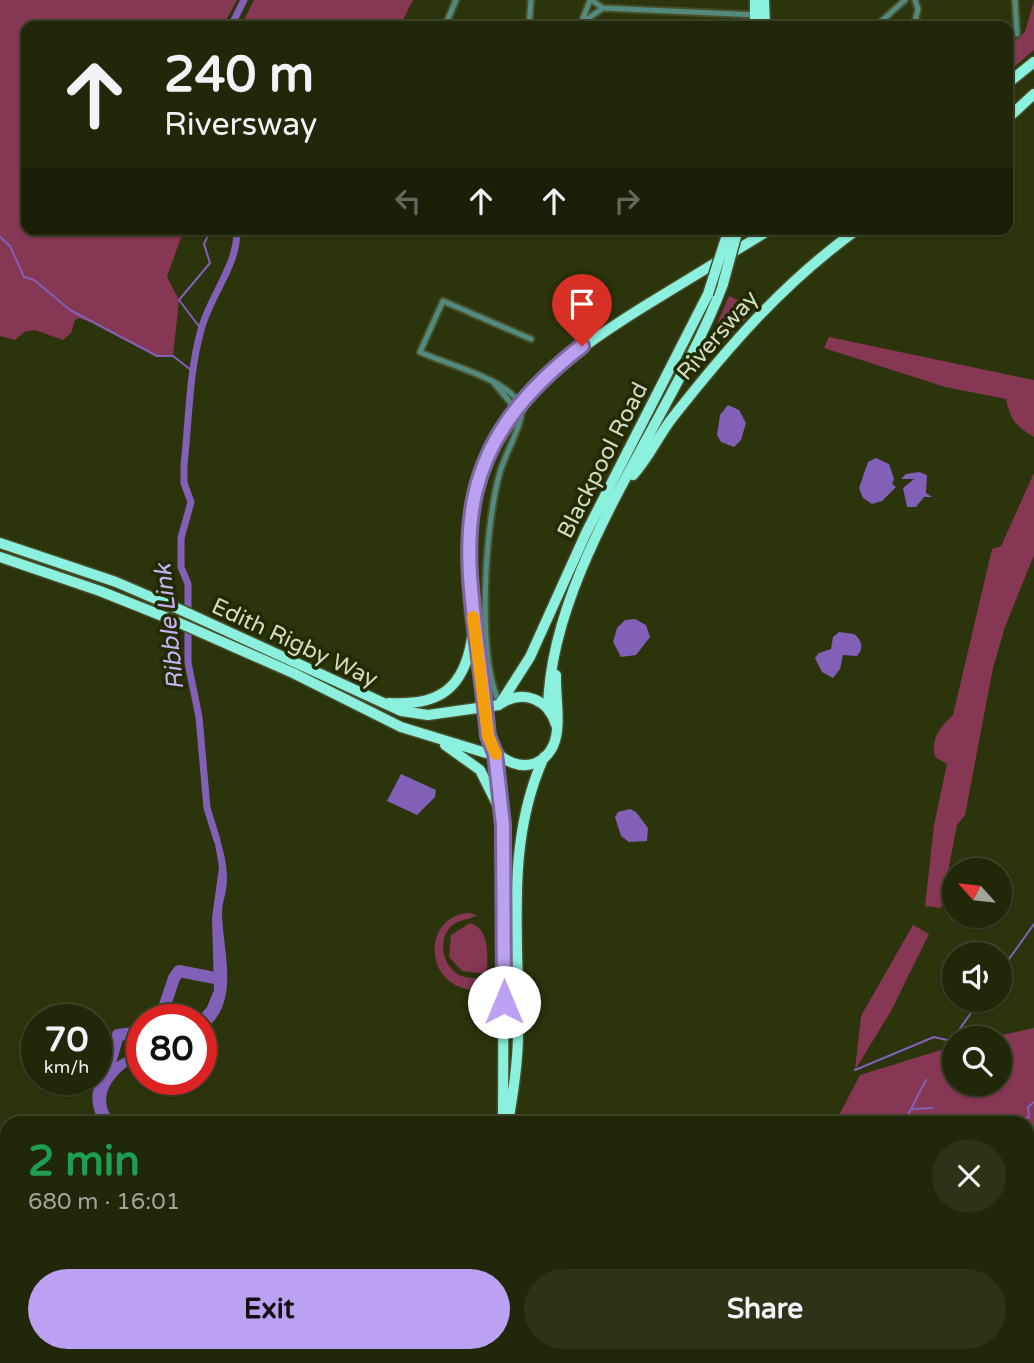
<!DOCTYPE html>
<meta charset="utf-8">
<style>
body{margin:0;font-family:"Varela Round",sans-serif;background:#2d3317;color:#f1f3f6;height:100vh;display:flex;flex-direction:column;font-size:26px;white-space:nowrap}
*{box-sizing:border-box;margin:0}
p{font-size:23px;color:#a2a59c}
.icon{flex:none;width:38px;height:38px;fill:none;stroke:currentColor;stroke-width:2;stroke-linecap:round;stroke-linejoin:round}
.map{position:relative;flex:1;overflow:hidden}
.details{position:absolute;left:0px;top:1116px;width:1034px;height:247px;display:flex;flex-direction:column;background:#212709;border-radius:21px 21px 0 0;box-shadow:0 2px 5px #0004,0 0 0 2px #3e442a}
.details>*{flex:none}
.guide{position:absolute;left:21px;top:21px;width:992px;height:214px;border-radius:14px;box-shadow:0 2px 5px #0004,0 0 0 2px #3e442a;background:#212709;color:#f1f3f6;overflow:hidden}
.needle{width:46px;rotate:297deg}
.tools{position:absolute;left:942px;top:858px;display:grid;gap:14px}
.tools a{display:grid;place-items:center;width:70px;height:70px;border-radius:50%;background:#212709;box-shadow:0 2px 5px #0004,0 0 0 2px #3e442a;font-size:35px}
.speed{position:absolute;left:21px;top:1004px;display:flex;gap:14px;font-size:35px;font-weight:700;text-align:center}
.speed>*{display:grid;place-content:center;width:91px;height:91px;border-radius:50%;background:#212709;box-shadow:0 2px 5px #0004,0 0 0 2px #3e442a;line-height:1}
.speed small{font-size:18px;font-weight:400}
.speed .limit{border:10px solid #d22;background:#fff;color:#111}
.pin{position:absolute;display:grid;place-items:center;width:60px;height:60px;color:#fff;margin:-72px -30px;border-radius:50% 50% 50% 0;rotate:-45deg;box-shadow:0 0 7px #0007}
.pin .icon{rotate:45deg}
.me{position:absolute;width:77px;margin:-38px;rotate:0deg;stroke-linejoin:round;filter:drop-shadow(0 0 5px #0008)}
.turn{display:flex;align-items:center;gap:24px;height:147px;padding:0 28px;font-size:32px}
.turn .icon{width:91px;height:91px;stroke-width:2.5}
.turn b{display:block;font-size:49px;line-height:60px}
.lanes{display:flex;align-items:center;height:66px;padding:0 28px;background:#0003;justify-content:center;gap:35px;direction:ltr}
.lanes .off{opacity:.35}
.round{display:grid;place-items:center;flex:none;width:74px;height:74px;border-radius:37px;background:#2d3317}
.headline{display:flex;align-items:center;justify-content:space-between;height:119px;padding:0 28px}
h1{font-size:42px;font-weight:700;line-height:52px;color:#1e9e55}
.cta{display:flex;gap:14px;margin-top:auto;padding:14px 28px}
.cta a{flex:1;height:80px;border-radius:42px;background:#bca0f2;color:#111;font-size:28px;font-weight:700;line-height:80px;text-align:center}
.cta a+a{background:#2d3317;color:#f1f3f6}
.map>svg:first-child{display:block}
.green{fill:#863753}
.water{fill:#8260b8}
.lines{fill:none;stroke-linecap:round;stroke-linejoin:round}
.stream{stroke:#8260b8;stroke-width:2}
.canal{stroke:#8260b8;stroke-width:7}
.river{stroke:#8260b8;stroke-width:12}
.minor-casing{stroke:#474f29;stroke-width:9}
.trunk-casing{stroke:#474f29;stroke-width:13}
.minor{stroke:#538a7f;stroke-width:5}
.trunk{stroke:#8cf0de;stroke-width:10}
.trunk-bridge-casing{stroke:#474f29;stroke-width:13;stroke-linecap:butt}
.trunk-bridge{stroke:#8cf0de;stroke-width:10}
.route-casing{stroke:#7a689d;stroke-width:18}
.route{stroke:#bca0f2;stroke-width:12}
.slow{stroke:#f59e0b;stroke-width:12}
.labels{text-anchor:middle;stroke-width:7;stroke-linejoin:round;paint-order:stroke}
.street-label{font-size:23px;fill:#d3dac4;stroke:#222a02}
.water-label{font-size:24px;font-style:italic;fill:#c8b0f5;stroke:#222a02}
</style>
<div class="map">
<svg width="1034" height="1363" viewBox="0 0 1034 1363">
<rect width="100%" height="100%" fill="#2c340c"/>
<path class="green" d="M 0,0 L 237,0 L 223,26 L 26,26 L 26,229 L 184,229 L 167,277 L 179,300 L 173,356 L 157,356 L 104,327 L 79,318 L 75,320 L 71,333 L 63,340 L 35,330 L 24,332 L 15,340 L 0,336 Z
M 254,0 L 413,0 L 400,26 L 241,26 Z
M 1034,0 L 1034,50 L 1008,72 L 1008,45 L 1025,32 Z
M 729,296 L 756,308 L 713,354 L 706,349 Z
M 829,337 L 1034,380 L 1034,437 C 1016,427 1010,419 1006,399 L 945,387 L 824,348 Z
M 1034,473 L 1034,555 L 1005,627 L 993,668 L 965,815 L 957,825 L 941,908 L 925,906 L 934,825 L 947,764 L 935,757 C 931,737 939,729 953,715 L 992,549 L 1001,546 Z
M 468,913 L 477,915 C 468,921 455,919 448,930 C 438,944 444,967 459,975 C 467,979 478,978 487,978 L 486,990 C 423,997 419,917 468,913 Z
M 470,923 C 491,930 487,956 487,974 L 462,971 L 449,957 L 451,935 Z
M 913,925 L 929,934 L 891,1011 L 855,1070 L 861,1016 Z
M 1034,1028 L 1034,1363 L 712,1363 L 715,1356 L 1027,1356 L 1027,1124 L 835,1123 L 860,1075 L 947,1048 L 954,1046 L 954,1083 L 999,1083 L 999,1038 L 989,1038 Z
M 261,1356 L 468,1356 L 466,1363 L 260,1363 Z"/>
<path class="water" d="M 728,405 L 739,410 L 746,423 L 741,440 L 734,447 L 721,442 L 717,435 L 720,415 Z
M 876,458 L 889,464 L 894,479 L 892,484 L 896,487 L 882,501 L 872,504 L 863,498 L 859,488 L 868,462 Z
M 919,472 L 927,475 L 926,493 L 932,497 L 924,497 L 916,507 L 907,507 L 903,488 L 914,479 L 901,479 L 906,474 Z
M 635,619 L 646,625 L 650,637 L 636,655 L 621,657 L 613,642 L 617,628 L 625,620 Z
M 839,632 L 854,634 C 862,640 864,649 857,656 L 843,655 L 840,669 L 833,678 L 822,672 L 815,658 L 819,653 L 831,649 L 833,637 Z
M 401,774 L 436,790 L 435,797 L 417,815 L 387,801 Z
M 630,809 L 636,812 L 648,828 L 647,841 L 629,842 L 621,836 L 615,817 L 618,812 Z
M 217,831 C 224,851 229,869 226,890 C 225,897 222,904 222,911 C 222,951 243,1005 201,1032 L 201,1020 L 196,1020 L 207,1007 L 214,990 L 212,918 L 219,867 L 213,833 Z
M 142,1048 L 142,1057 C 117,1070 91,1097 117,1123 L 100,1123 C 77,1083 110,1064 142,1048 Z"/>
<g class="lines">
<path class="stream" d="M 0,237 L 10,246 L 24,277 L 34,280 L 70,310 L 157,356 L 173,356 L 195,373
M 201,329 L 179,300 L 210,263 L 204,244 L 211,229
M 999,973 L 1034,924
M 855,1070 L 934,1037 L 951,1041 L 981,999
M 912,1109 L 932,1108
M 903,1124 L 926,1080
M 1012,1124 L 1029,1117 L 1028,1107 L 1034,1102
M 1027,1135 L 1034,1139
M 879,1356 L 880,1363
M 761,1363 L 765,1356
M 863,1363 L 866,1356"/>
<path class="canal" d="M 231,26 L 244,0
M 217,840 L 207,808 L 199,717 L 188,663 L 188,584 L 181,567 L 181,538 L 191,502 L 184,483 L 184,465 C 189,421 189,372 201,330 C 210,295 238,266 237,229"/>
<path class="river" d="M 160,1020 L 174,978 L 179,971 L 220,979
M 105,1080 L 118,1035 L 142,1032"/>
<defs>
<path id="minor" d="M 591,0 L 603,8 L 757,15
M 1015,0 L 1017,34
M 583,22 L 603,8
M 445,26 L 456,0
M 529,26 L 531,0
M 580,26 L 590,0
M 876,26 L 905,0
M 914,26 L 918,9 L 915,0
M 493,382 L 516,409
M 500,704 C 476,656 485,524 500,472 C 505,454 523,424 522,407 C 507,378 450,366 420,352 L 443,301 L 531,339"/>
<path id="trunk" d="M 764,0 L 765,26
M 755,26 L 755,0
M 1008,83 L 1034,62
M 1008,118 L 1034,94
M 633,475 C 649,458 658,436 673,417 C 729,346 783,283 858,229
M 0,543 L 116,582 L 181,610 L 401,711 L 428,715 L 499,705
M 0,557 L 100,591 L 175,621 L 293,673 L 401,727 L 486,753 L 495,753
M 389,703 C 439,706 464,689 472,638
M 502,703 C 524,689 549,700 556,725
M 500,704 L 530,657 L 586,533 L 708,294
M 548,708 C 551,565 673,418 723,284
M 488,724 C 484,761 535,783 553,746 C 562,727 555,696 556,675
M 488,728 C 479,669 465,607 467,548 C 472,424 551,364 648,304 C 689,279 730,254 771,229
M 445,745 L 480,770 L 499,808
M 495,753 L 504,847 L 503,1124
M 508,1123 C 513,1093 518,1063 518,1032 C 520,939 504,845 544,757
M 474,1363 L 475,1356"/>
</defs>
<use href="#minor" class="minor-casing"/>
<use href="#trunk" class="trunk-casing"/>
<use href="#minor" class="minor"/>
<use href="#trunk" class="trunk"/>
<defs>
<path id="trunk-bridge" d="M 723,284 L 738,229
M 708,294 L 727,235"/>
</defs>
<use href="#trunk-bridge" class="trunk-bridge-casing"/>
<use href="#trunk-bridge" class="trunk-bridge"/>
</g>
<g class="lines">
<defs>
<path id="route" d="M 504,1002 L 503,825 L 495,753 L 488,736 C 473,568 425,467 582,346"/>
</defs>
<use href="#route" class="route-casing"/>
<use href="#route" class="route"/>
<path class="slow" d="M 473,617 L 488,736 L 496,754"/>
</g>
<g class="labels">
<g class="street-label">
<text transform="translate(717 335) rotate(-49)" y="8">Riversway</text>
<text transform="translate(602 460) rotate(-63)" y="8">Blackpool Road</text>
<text transform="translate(295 642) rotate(25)" y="8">Edith Rigby Way</text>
</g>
<g class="water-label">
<text transform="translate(169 627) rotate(-96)" y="8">Ribble Link</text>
</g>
</g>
</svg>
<div class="tools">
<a><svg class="needle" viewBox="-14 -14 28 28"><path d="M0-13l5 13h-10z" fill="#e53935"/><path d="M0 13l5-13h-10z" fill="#a2a59c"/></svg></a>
<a><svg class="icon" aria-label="sound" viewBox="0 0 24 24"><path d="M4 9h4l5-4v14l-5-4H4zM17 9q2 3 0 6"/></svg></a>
<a><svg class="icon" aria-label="search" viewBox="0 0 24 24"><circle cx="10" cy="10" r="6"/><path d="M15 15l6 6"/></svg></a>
</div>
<div class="speed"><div>70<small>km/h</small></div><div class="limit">80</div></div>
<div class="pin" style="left:582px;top:346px;background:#d93025"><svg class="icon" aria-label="arrive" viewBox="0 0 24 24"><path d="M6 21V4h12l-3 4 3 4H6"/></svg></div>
<svg class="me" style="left:504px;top:1002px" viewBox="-20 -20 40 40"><circle r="19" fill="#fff"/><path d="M0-13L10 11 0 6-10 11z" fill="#bca0f2"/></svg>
<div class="guide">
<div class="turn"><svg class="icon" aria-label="ahead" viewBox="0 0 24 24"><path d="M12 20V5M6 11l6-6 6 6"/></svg><div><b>240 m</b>Riversway</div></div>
<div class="lanes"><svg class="icon off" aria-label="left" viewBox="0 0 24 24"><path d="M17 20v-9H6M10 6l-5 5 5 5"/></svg><svg class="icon" aria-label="ahead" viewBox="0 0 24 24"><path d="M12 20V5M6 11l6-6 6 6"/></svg><svg class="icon" aria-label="ahead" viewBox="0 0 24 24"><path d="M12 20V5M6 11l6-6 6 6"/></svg><svg class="icon off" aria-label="right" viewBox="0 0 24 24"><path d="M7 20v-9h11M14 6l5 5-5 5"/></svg></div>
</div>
<section class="details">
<div class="headline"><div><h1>2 min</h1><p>680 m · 16:01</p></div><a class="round"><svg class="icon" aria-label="close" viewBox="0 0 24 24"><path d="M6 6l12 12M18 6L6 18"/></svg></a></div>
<div class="cta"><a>Exit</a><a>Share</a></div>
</section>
</div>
